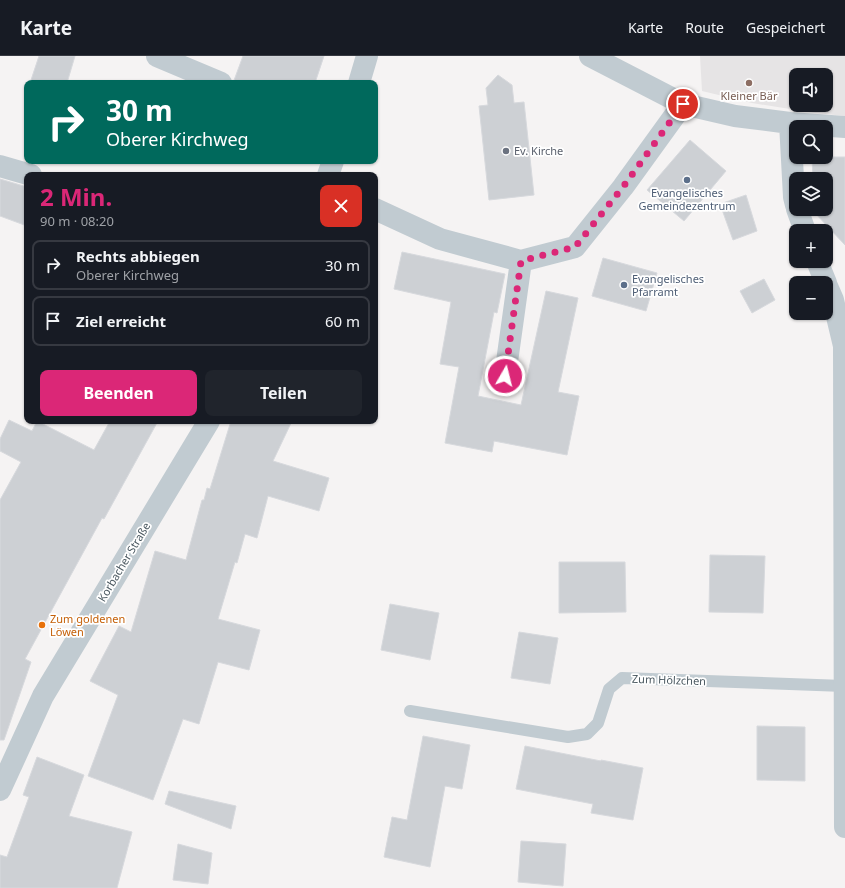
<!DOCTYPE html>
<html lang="de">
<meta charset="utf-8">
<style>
body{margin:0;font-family:"Noto Sans",sans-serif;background:#20242c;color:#f1f3f6;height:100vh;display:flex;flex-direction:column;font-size:15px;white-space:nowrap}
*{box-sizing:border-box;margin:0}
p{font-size:13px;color:#9ea1a6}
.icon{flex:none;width:22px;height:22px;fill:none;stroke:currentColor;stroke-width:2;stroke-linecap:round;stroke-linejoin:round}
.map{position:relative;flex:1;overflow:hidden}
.details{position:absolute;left:24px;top:116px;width:354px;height:252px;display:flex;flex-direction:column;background:#171b24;border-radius:8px;box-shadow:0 1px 3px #0004}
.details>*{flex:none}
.hud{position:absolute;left:24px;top:24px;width:354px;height:84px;border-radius:8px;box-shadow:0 1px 3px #0004;background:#00695c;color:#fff;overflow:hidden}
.buttons{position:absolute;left:789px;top:12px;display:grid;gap:8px}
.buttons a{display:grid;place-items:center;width:44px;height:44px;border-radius:8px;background:#171b24;box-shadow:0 1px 3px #0004;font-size:20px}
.pin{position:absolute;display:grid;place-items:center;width:34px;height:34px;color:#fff;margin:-17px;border:2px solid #fff;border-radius:50%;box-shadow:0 1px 4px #0007}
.me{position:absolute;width:44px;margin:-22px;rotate:8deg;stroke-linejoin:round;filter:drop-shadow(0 0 3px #0008)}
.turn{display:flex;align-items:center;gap:14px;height:84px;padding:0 16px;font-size:18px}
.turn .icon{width:52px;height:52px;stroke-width:2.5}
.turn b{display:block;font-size:28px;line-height:34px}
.round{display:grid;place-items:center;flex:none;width:42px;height:42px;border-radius:8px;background:#20242c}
.overview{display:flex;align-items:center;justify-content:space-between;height:68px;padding:0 16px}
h1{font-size:24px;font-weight:700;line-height:30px;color:#db2777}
.action{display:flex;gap:8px;margin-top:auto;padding:8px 16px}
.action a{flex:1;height:46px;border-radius:8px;background:#db2777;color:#fff;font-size:16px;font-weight:700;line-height:46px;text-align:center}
.action a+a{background:#20242c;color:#f1f3f6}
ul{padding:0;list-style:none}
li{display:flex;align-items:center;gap:12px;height:50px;margin:0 8px 6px;padding:0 8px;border:2px solid #363941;border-radius:8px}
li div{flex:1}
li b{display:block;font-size:15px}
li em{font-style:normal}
header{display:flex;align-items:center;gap:24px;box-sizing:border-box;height:56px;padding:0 20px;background:#171b24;border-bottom:1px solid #363941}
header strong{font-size:19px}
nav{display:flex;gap:22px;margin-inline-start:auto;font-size:14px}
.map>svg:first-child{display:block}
.education{fill:#e6e4e5;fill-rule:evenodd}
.building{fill:#cdd0d4;stroke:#d7d9dd}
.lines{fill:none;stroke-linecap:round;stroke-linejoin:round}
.service{stroke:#c1cbd1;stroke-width:12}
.minor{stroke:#c1cbd1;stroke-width:22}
.tertiary{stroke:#c1cbd1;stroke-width:22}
.route{stroke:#db2777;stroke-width:7;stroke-dasharray:0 12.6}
.education-dot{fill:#8d6e63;stroke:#fff;stroke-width:1.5}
.worship-dot{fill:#6b7280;stroke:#fff;stroke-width:1.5}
.service-dot{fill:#5c6f8a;stroke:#fff;stroke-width:1.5}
.food-dot{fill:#e8710a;stroke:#fff;stroke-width:1.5}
.labels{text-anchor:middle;stroke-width:3.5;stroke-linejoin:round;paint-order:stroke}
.education-label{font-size:11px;fill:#785e54;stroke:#fff}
.worship-label{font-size:11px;fill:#5b616d;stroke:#fff;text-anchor:start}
.service-label{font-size:11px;fill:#4e5e75;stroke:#fff}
.street-label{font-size:11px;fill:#4a5860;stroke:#fff}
.food-label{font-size:11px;fill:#c56008;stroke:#fff;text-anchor:start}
</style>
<header>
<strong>Karte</strong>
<nav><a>Karte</a><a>Route</a><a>Gespeichert</a></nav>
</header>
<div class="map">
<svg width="845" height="832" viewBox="0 0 845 832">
<rect width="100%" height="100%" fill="#f5f3f3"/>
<path class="education" d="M 700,0 L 845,0 L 845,60 L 815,57 L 752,47 L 702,35 ZM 796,19 L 826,19 L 826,49 L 796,49 Z"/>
<path class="building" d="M 39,0 L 75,0 L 67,27 L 30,27 Z
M 243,0 L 324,0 L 315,27 L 233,27 Z
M 498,19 L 512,29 L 514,47 L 524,46 L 534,139 L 489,144 L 479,50 L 488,49 L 486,32 Z
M 690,84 L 726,115 L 684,165 L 647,134 Z
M 812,101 L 845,101 L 845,189 L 814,156 L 814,153 L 826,153 L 826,123 L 813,123 Z
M 0,123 L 27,131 L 27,170 L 0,160 Z
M 746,139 L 757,175 L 733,184 L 720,148 Z
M 402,196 L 505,218 L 497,257 L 494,256 L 478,340 L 521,349 L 546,235 L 578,242 L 558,336 L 579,340 L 567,399 L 494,385 L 492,396 L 445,387 L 459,311 L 440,308 L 451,246 L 394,233 Z
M 603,202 L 657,217 L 646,255 L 592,240 Z
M 764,223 L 775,244 L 752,257 L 740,235 Z
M 9,364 L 32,375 L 37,365 L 94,394 L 110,365 L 158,365 L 104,463 L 102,462 L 25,603 L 31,606 L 4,684 L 0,684 L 0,444 L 21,406 L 0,395 L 0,383 Z
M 231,365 L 292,365 L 273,405 L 329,422 L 319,455 L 268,440 L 257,482 L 245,478 L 237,507 L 235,506 L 218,563 L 260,574 L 249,614 L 218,606 L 199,668 L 183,663 L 153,744 L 88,720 L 118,639 L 90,625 L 119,570 L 131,576 L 155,495 L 186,504 L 202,444 L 204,444 L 207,432 L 210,433 Z
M 710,499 L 765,500 L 763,557 L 709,556 Z
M 559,506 L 625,506 L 626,556 L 559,557 Z
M 390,548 L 439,557 L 430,604 L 381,594 Z
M 519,576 L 558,582 L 550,628 L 511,622 Z
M 757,670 L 805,671 L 805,725 L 757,724 Z
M 423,680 L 470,689 L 462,733 L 445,730 L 430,811 L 384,801 L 392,761 L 407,764 Z
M 525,690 L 601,705 L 601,704 L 643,712 L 633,764 L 591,757 L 593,748 L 516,733 Z
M 37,701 L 84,719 L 69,760 L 132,776 L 117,832 L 0,832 L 0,799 L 7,801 L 29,741 L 23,739 Z
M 169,735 L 236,750 L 231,773 L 165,748 Z
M 521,785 L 566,788 L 563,830 L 518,826 Z
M 178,788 L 212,797 L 208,828 L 173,824 Z"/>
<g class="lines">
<path class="service" d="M 410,655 L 568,681 L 587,678 L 598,667 L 609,633 L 622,622 L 844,630"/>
<path class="minor" d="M 157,0 L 221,27
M 590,0 L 683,48 L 735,60 L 790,67 L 845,71
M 790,67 L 794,141 L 796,149
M 0,110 L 31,119
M 375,153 L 440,183 L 521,205 L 575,191 L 623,131 L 683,48
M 797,153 L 805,175
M 817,205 L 826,227
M 826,228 L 833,244 L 844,290 L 845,771
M 505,320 L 521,205"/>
<path class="tertiary" d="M 359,27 L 367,0
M 328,119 L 333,105
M 0,734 L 43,640 L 209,365"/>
</g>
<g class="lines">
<path class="route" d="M 505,320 L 521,205 L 575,191 L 623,131 L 683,48"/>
</g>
<circle class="education-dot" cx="749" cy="27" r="4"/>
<circle class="worship-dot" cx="506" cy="95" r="4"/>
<g class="service-dot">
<circle cx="687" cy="124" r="4"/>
<circle cx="624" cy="229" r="4"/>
</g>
<circle class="food-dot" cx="42" cy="569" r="4"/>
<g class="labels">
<g class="education-label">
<text x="749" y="44">Kleiner Bär</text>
</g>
<g class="worship-label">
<text x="514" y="99">Ev. Kirche</text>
</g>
<g class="service-label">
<text x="687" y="141">Evangelisches<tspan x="687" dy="13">Gemeindezentrum</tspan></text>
<text x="632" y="227" text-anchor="start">Evangelisches<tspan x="632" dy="13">Pfarramt</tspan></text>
</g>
<g class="street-label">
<text transform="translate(124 506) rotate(-59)" y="4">Korbacher Straße</text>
<text transform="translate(669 624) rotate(2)" y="4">Zum Hölzchen</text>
</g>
<g class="food-label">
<text x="50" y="567">Zum goldenen<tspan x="50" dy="13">Löwen</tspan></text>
</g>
</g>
</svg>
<div class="buttons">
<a><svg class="icon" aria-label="sound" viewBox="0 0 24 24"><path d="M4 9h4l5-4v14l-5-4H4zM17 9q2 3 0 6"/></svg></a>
<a><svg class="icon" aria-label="search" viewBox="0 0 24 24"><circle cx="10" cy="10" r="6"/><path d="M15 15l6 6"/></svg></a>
<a><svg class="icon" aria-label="layers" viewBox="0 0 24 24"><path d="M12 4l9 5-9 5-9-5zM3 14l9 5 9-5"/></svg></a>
<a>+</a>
<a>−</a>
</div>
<div class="pin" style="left:683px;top:48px;background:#d93025"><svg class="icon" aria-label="arrive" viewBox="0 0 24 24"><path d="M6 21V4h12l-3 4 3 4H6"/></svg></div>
<svg class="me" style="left:505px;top:320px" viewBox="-20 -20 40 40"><circle r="17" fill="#db2777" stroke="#fff" stroke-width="3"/><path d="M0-11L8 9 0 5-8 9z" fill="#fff"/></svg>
<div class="hud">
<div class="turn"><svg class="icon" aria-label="right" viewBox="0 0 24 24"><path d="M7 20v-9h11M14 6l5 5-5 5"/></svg><div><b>30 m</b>Oberer Kirchweg</div></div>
</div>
<section class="details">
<div class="overview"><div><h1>2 Min.</h1><p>90 m · 08:20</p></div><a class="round" style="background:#d93025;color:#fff"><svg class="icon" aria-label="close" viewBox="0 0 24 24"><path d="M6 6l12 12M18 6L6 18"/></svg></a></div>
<ul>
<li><svg class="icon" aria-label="right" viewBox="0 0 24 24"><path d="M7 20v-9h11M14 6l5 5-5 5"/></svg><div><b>Rechts abbiegen</b><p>Oberer Kirchweg</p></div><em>30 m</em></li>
<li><svg class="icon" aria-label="arrive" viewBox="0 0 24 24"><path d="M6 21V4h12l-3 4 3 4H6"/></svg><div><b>Ziel erreicht</b></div><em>60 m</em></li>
</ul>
<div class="action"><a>Beenden</a><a>Teilen</a></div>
</section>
</div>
